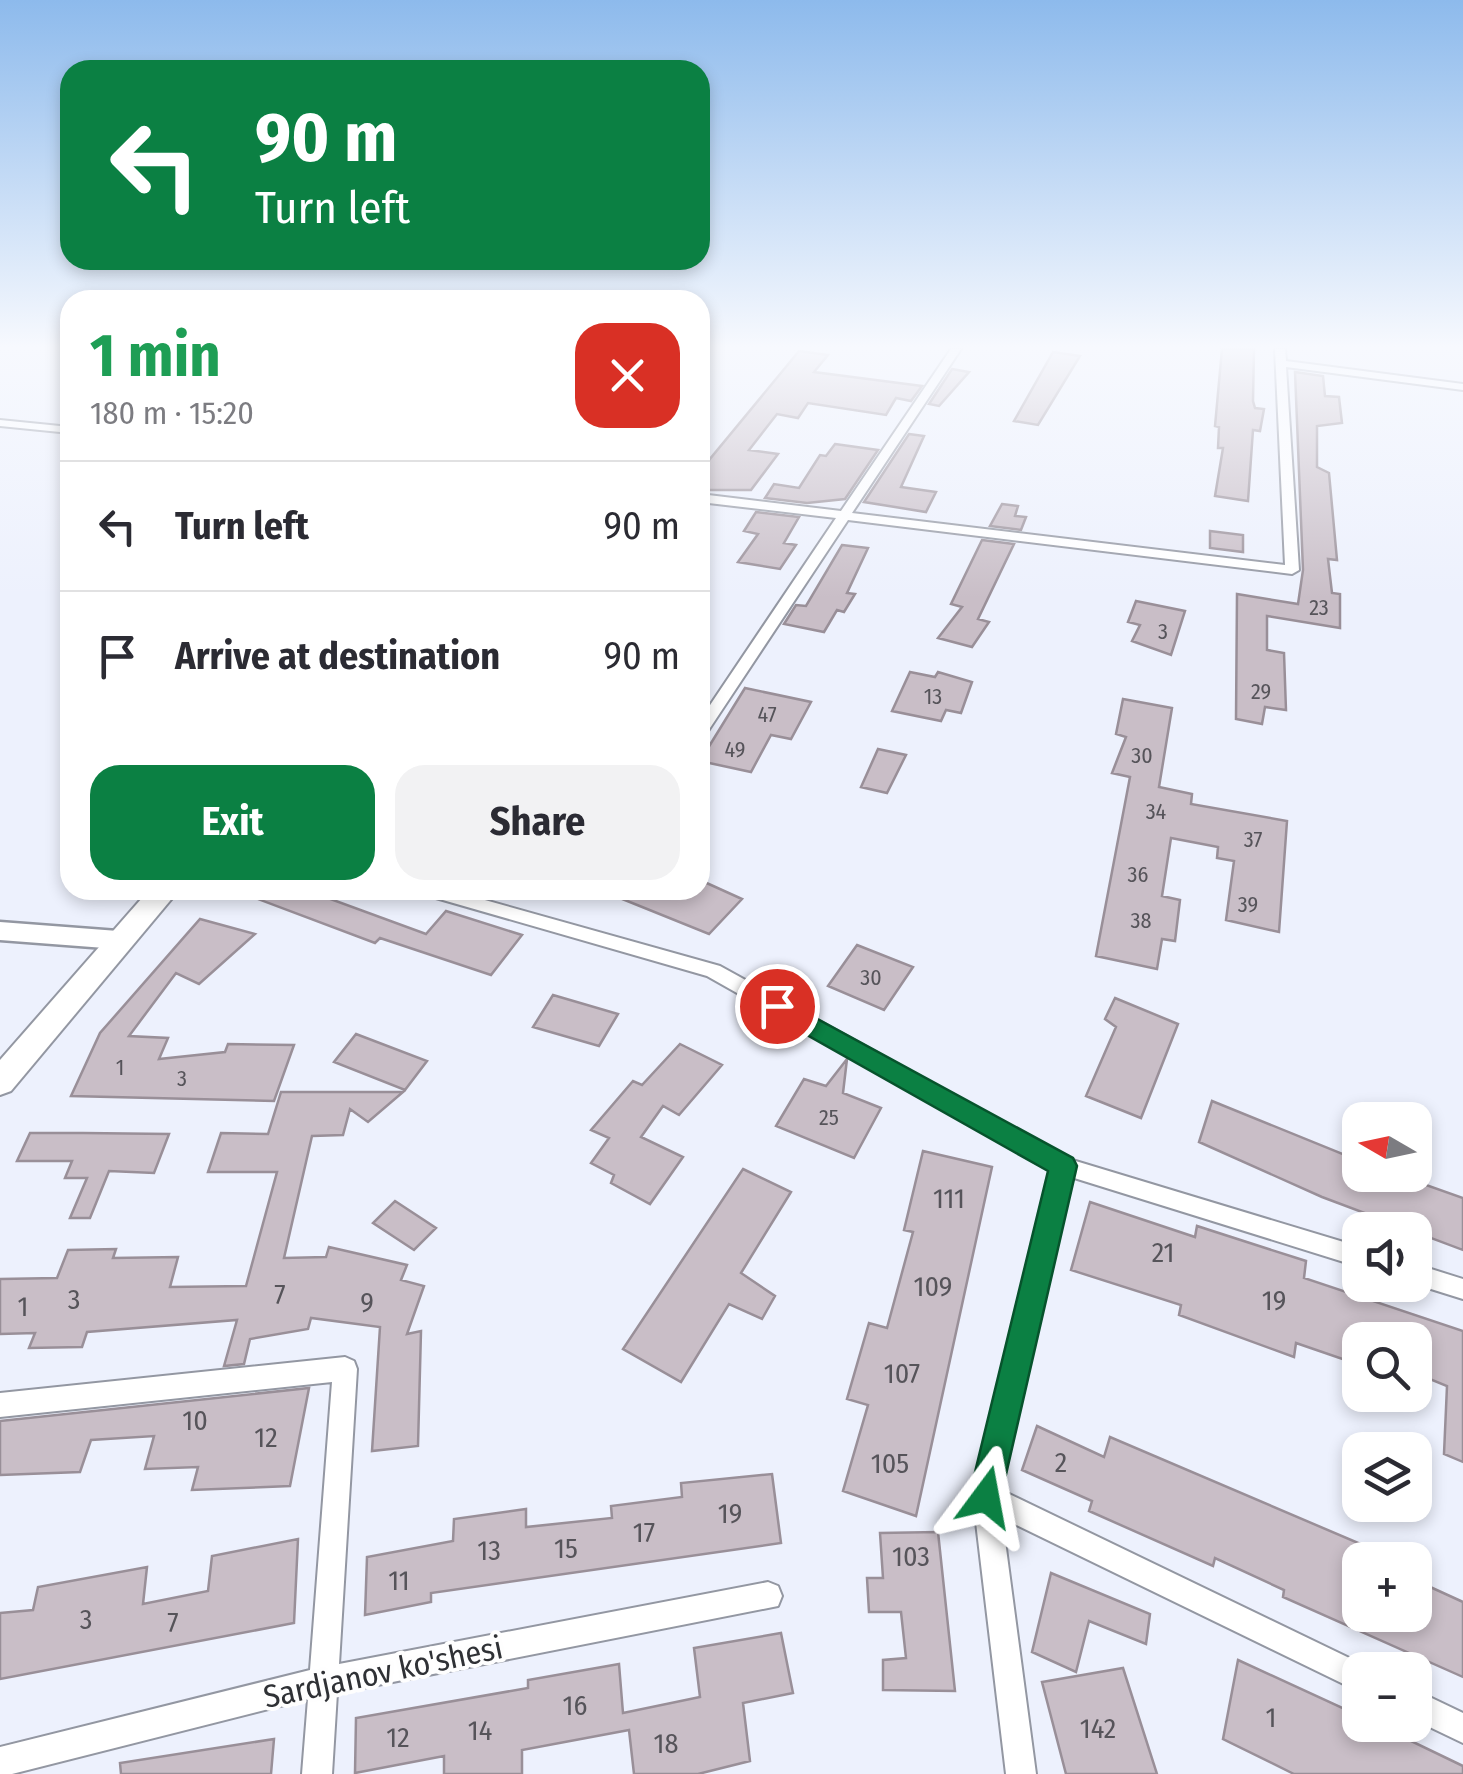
<!DOCTYPE html>
<meta charset="utf-8">
<style>
body{margin:0;font-family:"Fira Sans Condensed",sans-serif;background:#f2f2f3;color:#2b2b33;height:100vh;display:flex;flex-direction:column;font-size:38px;white-space:nowrap}
*{box-sizing:border-box;margin:0}
p{font-size:32px;color:#7c7c81}
.icon{flex:none;width:55px;height:55px;fill:none;stroke:currentColor;stroke-width:2;stroke-linecap:round;stroke-linejoin:round}
.map{position:relative;flex:1;overflow:hidden}
.details{position:absolute;left:60px;top:290px;width:650px;height:610px;display:flex;flex-direction:column;background:#fff;border-radius:30px;box-shadow:0 5px 15px #0003}
.details>*{flex:none}
.banner{position:absolute;left:60px;top:60px;width:650px;height:210px;border-radius:30px;box-shadow:0 5px 15px #0003;background:#0b8043;color:#fff;overflow:hidden}
.needle{width:65px;rotate:279deg}
.buttons{position:absolute;left:1342px;top:1102px;display:grid;gap:20px}
.buttons a{display:grid;place-items:center;width:90px;height:90px;border-radius:20px;background:#fff;box-shadow:0 5px 15px #0003;font-size:50px}
.pin{position:absolute;display:grid;place-items:center;width:85px;height:85px;color:#fff;margin:-42px;border:5px solid #fff;border-radius:50%;box-shadow:0 2px 10px #0007}
.me{position:absolute;width:110px;margin:-55px;rotate:13deg;stroke-linejoin:round;filter:drop-shadow(0 0 8px #0008)}
.turn{display:flex;align-items:center;gap:35px;height:210px;padding:0 30px;font-size:45px}
.turn .icon{width:130px;height:130px;stroke-width:2.5}
.turn b{display:block;font-size:70px;line-height:85px}
.round{display:grid;place-items:center;flex:none;width:105px;height:105px;border-radius:30px;background:#f2f2f3}
.overview{display:flex;align-items:center;justify-content:space-between;height:170px;padding:0 30px}
h1{font-size:60px;font-weight:700;line-height:75px;color:#1e9e55}
.button{display:flex;gap:20px;margin-top:auto;padding:20px 30px}
.button a{flex:1;height:115px;border-radius:30px;background:#0b8043;color:#fff;font-size:40px;font-weight:700;line-height:115px;text-align:center}
.button a+a{background:#f2f2f3;color:#2b2b33}
ul{padding:0;list-style:none}
li{display:flex;align-items:center;gap:30px;height:130px;padding:0 30px;border-top:2px solid #e1e1e2}
li div{flex:1}
li b{display:block;font-size:38px}
li em{font-style:normal}
.map>svg:first-child{display:block}
.building{fill:#c9bec7;stroke:#998f98;stroke-width:2.5}
.lines{fill:none;stroke-linecap:round;stroke-linejoin:round}
.street-casing{stroke:#9397a2;stroke-width:4}
.secondary-casing{stroke:#9397a2;stroke-width:5}
.primary-casing{stroke:#9397a2;stroke-width:4}
.street{fill:#fff;fill-rule:evenodd}
.secondary{fill:#fff;fill-rule:evenodd}
.primary{fill:#fff;fill-rule:evenodd}
.route{fill:#0b8043;stroke:#07532c;stroke-width:2.5}
.labels{text-anchor:middle;stroke-width:8;stroke-linejoin:round;paint-order:stroke}
.number-label{font-size:22px;fill:#56545a}
.near-number-label{font-size:28px;fill:#56545a}
.near-street-label{font-size:32px;fill:#2f3135;stroke:#fefefe}
</style>
<div class="map">
<svg width="1463" height="1774" viewBox="0 0 1463 1774">
<rect width="100%" height="100%" fill="#edf1fd"/>
<path class="building" d="M 1222,349 L 1254,349 L 1253,401 L 1255,408 L 1264,409 L 1260,431 L 1253,430 L 1248,501 L 1215,496 L 1223,448 L 1218,448 L 1219,427 L 1215,426 Z
M 799,351 L 828,355 L 814,372 L 922,386 L 911,401 L 896,398 L 886,415 L 808,403 L 798,418 L 777,414 L 749,450 L 778,454 L 751,490 L 700,490 L 700,471 Z
M 1053,352 L 1080,356 L 1038,425 L 1014,421 Z
M 952,369 L 969,372 L 939,406 L 929,404 Z
M 1295,372 L 1323,376 L 1325,396 L 1339,397 L 1342,423 L 1317,426 L 1317,467 L 1329,473 L 1337,560 L 1328,559 L 1332,593 L 1340,594 L 1340,628 L 1267,616 L 1267,650 L 1284,653 L 1286,710 L 1265,707 L 1262,724 L 1236,719 L 1237,594 L 1298,604 L 1303,570 Z
M 909,434 L 924,436 L 901,487 L 936,492 L 926,512 L 864,502 Z
M 835,444 L 878,450 L 845,499 L 807,503 L 765,498 L 774,484 L 799,488 L 820,455 L 826,456 Z
M 1002,504 L 1018,506 L 1015,516 L 1026,517 L 1021,530 L 990,526 Z
M 756,512 L 799,517 L 784,543 L 796,545 L 780,569 L 738,562 L 758,534 L 744,531 Z
M 1210,531 L 1243,535 L 1243,552 L 1210,548 Z
M 982,540 L 1014,544 L 978,619 L 989,622 L 972,647 L 938,638 L 962,607 L 951,604 Z
M 842,545 L 868,548 L 847,593 L 855,594 L 844,612 L 837,610 L 824,632 L 784,624 L 796,605 L 806,606 Z
M 1136,601 L 1185,611 L 1171,655 L 1132,641 L 1140,625 L 1128,622 Z
M 910,672 L 935,677 L 938,672 L 972,682 L 961,713 L 946,710 L 941,721 L 892,711 Z
M 745,688 L 811,702 L 791,739 L 771,735 L 751,772 L 700,761 Z
M 1123,699 L 1172,708 L 1159,787 L 1192,794 L 1191,804 L 1287,821 L 1279,932 L 1226,920 L 1234,861 L 1217,858 L 1218,847 L 1171,838 L 1162,896 L 1180,900 L 1175,941 L 1162,939 L 1157,969 L 1096,956 L 1130,777 L 1112,773 L 1126,737 L 1116,734 Z
M 878,749 L 906,755 L 887,793 L 861,787 Z
M 700,880 L 742,899 L 709,934 L 600,890 L 700,890 Z
M 234,890 L 306,890 L 426,934 L 446,911 L 522,935 L 491,975 L 380,938 L 375,943 Z
M 200,919 L 255,934 L 199,984 L 176,973 L 129,1036 L 168,1038 L 159,1059 L 225,1052 L 228,1044 L 294,1045 L 274,1101 L 71,1096 L 100,1033 Z
M 857,945 L 913,967 L 884,1010 L 828,986 Z
M 553,995 L 618,1014 L 599,1046 L 533,1027 Z
M 1115,998 L 1178,1024 L 1141,1118 L 1086,1096 L 1116,1027 L 1105,1019 Z
M 356,1034 L 427,1061 L 405,1090 L 334,1062 Z
M 680,1044 L 722,1065 L 679,1115 L 663,1106 L 641,1137 L 683,1157 L 650,1204 L 611,1183 L 614,1175 L 591,1163 L 609,1138 L 591,1130 L 633,1081 L 642,1085 Z
M 847,1059 L 843,1093 L 881,1108 L 854,1158 L 776,1126 L 804,1079 L 826,1086 Z
M 281,1092 L 403,1092 L 368,1122 L 350,1109 L 343,1135 L 312,1136 L 284,1258 L 326,1257 L 329,1247 L 407,1265 L 401,1280 L 424,1286 L 407,1334 L 421,1331 L 418,1446 L 372,1451 L 380,1327 L 311,1318 L 308,1329 L 250,1339 L 244,1364 L 224,1366 L 237,1320 L 87,1332 L 82,1347 L 29,1348 L 35,1333 L 0,1334 L 0,1279 L 57,1278 L 68,1250 L 116,1249 L 113,1258 L 178,1257 L 170,1287 L 246,1286 L 277,1172 L 208,1172 L 221,1133 L 268,1134 Z
M 1212,1101 L 1360,1161 L 1360,1175 L 1398,1175 L 1463,1198 L 1463,1250 L 1322,1197 L 1199,1142 Z
M 30,1133 L 83,1133 L 169,1134 L 154,1173 L 109,1171 L 90,1218 L 70,1218 L 87,1178 L 65,1178 L 72,1161 L 17,1161 Z
M 923,1151 L 992,1167 L 916,1516 L 843,1491 L 868,1405 L 847,1399 L 869,1323 L 887,1328 L 913,1232 L 904,1230 Z
M 743,1169 L 791,1192 L 741,1273 L 775,1296 L 762,1319 L 729,1304 L 681,1382 L 623,1349 Z
M 395,1201 L 436,1228 L 414,1250 L 373,1223 Z
M 1090,1202 L 1195,1237 L 1197,1226 L 1306,1261 L 1304,1278 L 1463,1331 L 1463,1462 L 1444,1454 L 1447,1386 L 1415,1373 L 1415,1340 L 1360,1340 L 1360,1365 L 1296,1343 L 1294,1357 L 1179,1315 L 1181,1305 L 1071,1270 Z
M 309,1388 L 290,1486 L 192,1490 L 198,1467 L 145,1469 L 154,1436 L 91,1440 L 80,1472 L 0,1475 L 0,1421 Z
M 1037,1426 L 1104,1457 L 1110,1437 L 1398,1560 L 1360,1560 L 1360,1615 L 1415,1615 L 1415,1580 L 1463,1602 L 1463,1677 L 1283,1597 L 1284,1590 L 1215,1558 L 1213,1566 L 1089,1511 L 1092,1501 L 1022,1470 Z
M 772,1474 L 781,1543 L 431,1593 L 431,1602 L 365,1615 L 367,1557 L 453,1541 L 454,1519 L 526,1509 L 526,1527 L 612,1518 L 611,1506 L 682,1497 L 681,1483 Z
M 938,1532 L 955,1691 L 883,1690 L 883,1660 L 906,1658 L 901,1612 L 869,1612 L 867,1578 L 883,1578 L 880,1533 Z
M 298,1539 L 294,1623 L 0,1679 L 0,1613 L 33,1610 L 38,1587 L 147,1567 L 143,1604 L 208,1591 L 212,1556 Z
M 1051,1573 L 1150,1614 L 1146,1644 L 1089,1621 L 1076,1672 L 1032,1652 Z
M 781,1633 L 793,1693 L 743,1703 L 750,1761 L 698,1774 L 634,1774 L 629,1730 L 522,1750 L 522,1774 L 444,1774 L 444,1756 L 355,1773 L 356,1718 L 528,1688 L 528,1680 L 619,1664 L 623,1713 L 700,1697 L 694,1648 Z
M 1238,1660 L 1360,1716 L 1360,1725 L 1378,1725 L 1463,1766 L 1463,1774 L 1294,1774 L 1223,1739 Z
M 1123,1668 L 1157,1774 L 1066,1774 L 1042,1682 Z
M 274,1739 L 271,1774 L 121,1774 L 120,1763 Z"/>
<g class="lines">
<defs>
<path id="street" d="M 951,349 L 961,349 L 852,513 L 1285,565 L 1275,349 L 1285,349 L 1286,361 L 1463,384 L 1463,390 L 1286,367 L 1299,570 L 1292,574 L 848,520 L 708,731 L 700,736 L 700,720 L 836,518 L 700,502 L 700,494 L 841,511 Z
M 0,420 L 70,427 L 70,433 L 0,426 Z
M 419,890 L 449,890 L 720,966 L 1069,1159 L 1360,1247 L 1360,1267 L 1071,1177 L 1001,1490 L 1370,1668 L 1371,1670 L 1360,1670 L 1360,1692 L 1002,1518 L 1036,1774 L 1006,1774 L 973,1497 L 1051,1170 L 707,976 L 422,894 Z
M 1415,1264 L 1463,1279 L 1463,1299 L 1415,1284 Z
M 345,1357 L 354,1361 L 357,1369 L 339,1664 L 768,1582 L 778,1586 L 782,1596 L 778,1606 L 337,1693 L 332,1774 L 302,1774 L 308,1699 L 12,1774 L 0,1774 L 0,1747 L 310,1670 L 332,1382 L 0,1417 L 0,1393 Z
M 1415,1690 L 1463,1713 L 1463,1743 L 1415,1720 Z"/>
<path id="secondary" d="M 0,922 L 118,931 L 127,933 L 131,940 L 127,947 L 118,949 L 0,940 Z"/>
<path id="primary" d="M 149,890 L 179,890 L 11,1091 L 0,1095 L 0,1060 Z"/>
</defs>
<use href="#street" class="street-casing"/>
<use href="#secondary" class="secondary-casing"/>
<use href="#primary" class="primary-casing"/>
<use href="#street" class="street"/>
<use href="#secondary" class="secondary"/>
<use href="#primary" class="primary"/>
</g>
<linearGradient id="sky" x2="0" y2="1"><stop stop-color="#8dbaec"/><stop offset="0.58" stop-color="#f7f9fe"/><stop offset="1" stop-color="#f7f9fe" stop-opacity="0"/></linearGradient>
<rect width="1463" height="598" fill="url(#sky)"/>
<path class="route" d="M 777,997 L 1073,1158 L 1077,1166 L 998,1509 L 986,1514 L 974,1509 L 969,1497 L 1048,1171 L 768,1013 L 765,1006 L 768,1000 Z"/>
<g class="labels">
<g class="number-label">
<text x="1319" y="615">23</text>
<text x="1163" y="639">3</text>
<text x="1261" y="699">29</text>
<text x="933" y="704">13</text>
<text x="767" y="722">47</text>
<text x="735" y="757">49</text>
<text x="1142" y="763">30</text>
<text x="1156" y="819">34</text>
<text x="1253" y="847">37</text>
<text x="1138" y="882">36</text>
<text x="1248" y="912">39</text>
<text x="1141" y="928">38</text>
<text x="871" y="985">30</text>
<text x="120" y="1075">1</text>
<text x="182" y="1086">3</text>
<text x="829" y="1125">25</text>
</g>
<g class="near-number-label">
<text x="949" y="1208">111</text>
<text x="1163" y="1262">21</text>
<text x="933" y="1296">109</text>
<text x="280" y="1304">7</text>
<text x="74" y="1309">3</text>
<text x="1274" y="1310">19</text>
<text x="367" y="1312">9</text>
<text x="23" y="1316">1</text>
<text x="902" y="1383">107</text>
<text x="195" y="1430">10</text>
<text x="266" y="1447">12</text>
<text x="1061" y="1472">2</text>
<text x="890" y="1473">105</text>
<text x="730" y="1523">19</text>
<text x="644" y="1542">17</text>
<text x="566" y="1558">15</text>
<text x="489" y="1560">13</text>
<text x="911" y="1566">103</text>
<text x="399" y="1590">11</text>
<text x="86" y="1629">3</text>
<text x="173" y="1632">7</text>
<text x="575" y="1715">16</text>
<text x="1271" y="1727">1</text>
<text x="1098" y="1738">142</text>
<text x="480" y="1740">14</text>
<text x="398" y="1747">12</text>
<text x="666" y="1753">18</text>
</g>
<g class="near-street-label">
<text transform="translate(383 1672) rotate(-12)" y="11">Sardjanov ko'shesi</text>
</g>
</g>
</svg>
<div class="buttons">
<a><svg class="needle" viewBox="-14 -14 28 28"><path d="M0-13l5 13h-10z" fill="#e53935"/><path d="M0 13l5-13h-10z" fill="#7c7c81"/></svg></a>
<a><svg class="icon" aria-label="sound" viewBox="0 0 24 24"><path d="M4 9h4l5-4v14l-5-4H4zM17 9q2 3 0 6"/></svg></a>
<a><svg class="icon" aria-label="search" viewBox="0 0 24 24"><circle cx="10" cy="10" r="6"/><path d="M15 15l6 6"/></svg></a>
<a><svg class="icon" aria-label="layers" viewBox="0 0 24 24"><path d="M12 4l9 5-9 5-9-5zM3 14l9 5 9-5"/></svg></a>
<a>+</a>
<a>−</a>
</div>
<div class="pin" style="left:777px;top:1006px;background:#d93025"><svg class="icon" aria-label="arrive" viewBox="0 0 24 24"><path d="M6 21V4h12l-3 4 3 4H6"/></svg></div>
<svg class="me" style="left:986px;top:1497px" viewBox="-20 -20 40 40"><path d="M0-17L14 15 0 8-14 15z" fill="#0b8043" stroke="#fff" stroke-width="4"/></svg>
<div class="banner">
<div class="turn"><svg class="icon" aria-label="left" viewBox="0 0 24 24"><path d="M17 20v-9H6M10 6l-5 5 5 5"/></svg><div><b>90 m</b>Turn left</div></div>
</div>
<section class="details">
<div class="overview"><div><h1>1 min</h1><p>180 m · 15:20</p></div><a class="round" style="background:#d93025;color:#fff"><svg class="icon" aria-label="close" viewBox="0 0 24 24"><path d="M6 6l12 12M18 6L6 18"/></svg></a></div>
<ul>
<li><svg class="icon" aria-label="left" viewBox="0 0 24 24"><path d="M17 20v-9H6M10 6l-5 5 5 5"/></svg><div><b>Turn left</b></div><em>90 m</em></li>
<li><svg class="icon" aria-label="arrive" viewBox="0 0 24 24"><path d="M6 21V4h12l-3 4 3 4H6"/></svg><div><b>Arrive at destination</b></div><em>90 m</em></li>
</ul>
<div class="button"><a>Exit</a><a>Share</a></div>
</section>
</div>
